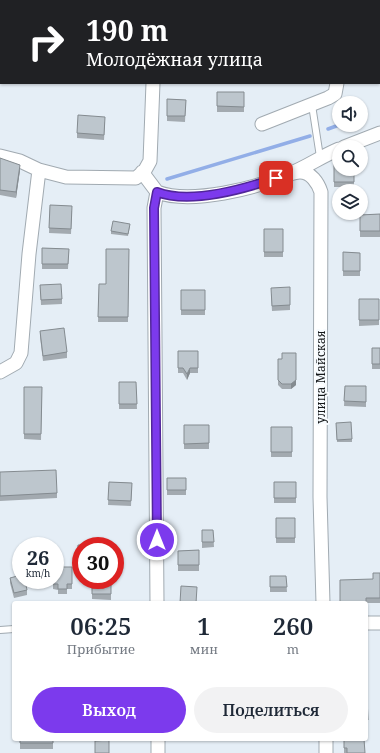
<!DOCTYPE html>
<html lang="ru">
<meta charset="utf-8">
<style>
body{margin:0;font-family:"Noto Serif",serif;background:#f2f2f3;color:#1f2937;height:100vh;display:flex;flex-direction:column;font-size:15px;white-space:nowrap}
*{box-sizing:border-box;margin:0}
p{font-size:13px;color:#747a83}
.icon{flex:none;width:22px;height:22px;fill:none;stroke:currentColor;stroke-width:2;stroke-linecap:round;stroke-linejoin:round}
.map{position:relative;flex:1;overflow:hidden}
.side{position:absolute;left:12px;top:601px;width:356px;height:140px;display:flex;flex-direction:column;background:#fff;border-radius:4px;box-shadow:0 1px 3px #0004}
.side>*{flex:none}
.top-card{position:absolute;left:0px;top:0px;width:380px;height:84px;box-shadow:0 1px 3px #0004;background:#202124;color:#fff;overflow:hidden}
.controls{position:absolute;left:332px;top:96px;display:grid;gap:8px}
.controls a{display:grid;place-items:center;width:36px;height:36px;border-radius:50%;background:#fff;box-shadow:0 1px 3px #0004;font-size:20px}
.speed{position:absolute;left:12px;top:537px;display:flex;gap:8px;font-size:20px;font-weight:700;text-align:center}
.speed>*{display:grid;place-content:center;width:52px;height:52px;border-radius:50%;background:#fff;box-shadow:0 1px 3px #0004;line-height:1}
.speed small{font-size:10px;font-weight:400}
.speed .limit{border:6px solid #d22;background:#fff;color:#111}
.pin{position:absolute;display:grid;place-items:center;width:34px;height:34px;color:#fff;margin:-17px;border-radius:8px;box-shadow:0 2px 6px #0006}
.me{position:absolute;width:44px;margin:-22px;rotate:0deg;stroke-linejoin:round;filter:drop-shadow(0 0 3px #0008)}
.turn{display:flex;align-items:center;gap:14px;height:84px;padding:0 20px;font-size:18px}
.turn .icon{width:52px;height:52px;stroke-width:2.5}
.turn b{display:block;font-size:28px;line-height:34px}
.eta{display:flex;justify-content:space-evenly;align-items:center;height:68px;text-align:center}
.eta b{font-size:24px;font-weight:600;line-height:28px}
.cta{display:flex;gap:8px;margin-top:auto;padding:8px 20px}
.cta a{flex:1;height:46px;border-radius:24px;background:#7c3aed;color:#fff;font-size:16px;font-weight:600;line-height:46px;text-align:center}
.cta a+a{background:#f2f2f3;color:#1f2937}
.map>svg:first-child{display:block}
.lines{fill:none;stroke-linecap:round;stroke-linejoin:round}
.stream{stroke:#92aee7;stroke-width:3.5}
.lane-casing{stroke:#a1aab1;stroke-width:8}
.street-casing{stroke:#a1aab1;stroke-width:15}
.lane{stroke:#fff;stroke-width:6}
.street{stroke:#fff;stroke-width:13}
.wall{fill:#a3aab0}
.shaded-wall{fill:#848b90}
.building{fill:#bdc6cd;stroke:#848b90}
.route-casing{stroke:#51269a;stroke-width:10}
.route{stroke:#7c3aed;stroke-width:7}
.labels{text-anchor:middle;stroke-width:4;stroke-linejoin:round;paint-order:stroke}
.street-label{font-size:12px;fill:#15181a;stroke:#f7fbfe}
</style>
<div class="map">
<svg width="380" height="753" viewBox="0 0 380 753">
<rect width="100%" height="100%" fill="#e5eef6"/>
<g class="lines">
<path class="stream" d="M 361,116 L 365,114
M 328,129 L 339,125
M 167,179 L 310,136"/>
<defs>
<path id="lane" d="M 312,105 L 320,157
M 0,630 L 14,629"/>
<path id="street" d="M 155,1 L 155,0
M 342,1 L 342,0
M 262,124 L 328,98 L 335,94 L 337,83
M 344,147 L 380,133
M 0,156 L 20,161 L 39,170 L 66,177 L 136,178 L 145,170 L 150,161 L 153,83
M 142,172 L 157,192 L 154,208 L 157,603
M 290,174 C 293,173 297,172 300,172 C 311,172 318,183 321,192 L 320,497 L 323,603
M 157,192 C 191,205 257,188 289,174 C 307,167 322,156 339,149
M 0,372 L 16,363 L 21,353 L 29,254 L 39,170
M 366,623 L 380,623
M 158,739 L 158,753
M 326,739 L 326,753"/>
</defs>
<use href="#lane" class="lane-casing"/>
<use href="#street" class="street-casing"/>
<use href="#lane" class="lane"/>
<use href="#street" class="street"/>
</g>
<path class="wall" d="M 106,83 L 125,83 L 125,84 Z
M 217,92 L 244,92 L 244,112 L 217,112 Z
M 167,99 L 186,100 L 185,122 L 167,121 Z
M 105,122 L 104,140 L 77,138 L 77,133 Z
M 0,158 L 20,170 L 16,198 L 0,195 Z
M 334,162 L 354,169 L 354,187 L 334,187 Z
M 50,205 L 72,211 L 71,234 L 49,233 Z
M 380,214 L 380,237 L 360,237 L 360,215 Z
M 130,226 L 128,236 L 111,234 L 111,231 Z
M 264,229 L 283,229 L 283,257 L 264,257 Z
M 42,248 L 69,249 L 68,269 L 42,269 Z
M 129,249 L 128,322 L 98,322 L 99,284 L 106,284 Z
M 343,252 L 360,253 L 360,276 L 343,276 Z
M 40,285 L 62,299 L 62,304 L 41,305 Z
M 181,290 L 205,290 L 205,315 L 181,315 Z
M 271,294 L 290,305 L 290,310 L 272,311 Z
M 359,299 L 379,299 L 379,325 L 359,326 Z
M 40,331 L 67,352 L 67,358 L 43,361 L 40,337 Z
M 372,348 L 380,348 L 380,369 L 372,369 Z
M 178,351 L 198,351 L 198,373 L 190,373 L 187,380 L 183,373 L 178,373 Z
M 278,359 L 282,359 L 296,385 L 291,389 L 282,389 L 278,385 Z
M 119,382 L 136,382 L 137,409 L 119,409 Z
M 345,386 L 366,386 L 366,407 L 344,406 Z
M 24,387 L 42,387 L 41,440 L 24,439 Z
M 336,423 L 352,439 L 352,442 L 337,442 Z
M 184,425 L 209,425 L 209,449 L 184,449 Z
M 271,427 L 292,427 L 292,457 L 271,457 Z
M 0,472 L 57,493 L 57,498 L 0,501 Z
M 167,478 L 186,478 L 186,495 L 167,495 Z
M 109,482 L 132,483 L 131,506 L 108,505 Z
M 274,482 L 296,482 L 296,503 L 274,503 Z
M 276,518 L 295,518 L 295,543 L 276,543 Z
M 202,530 L 213,530 L 214,547 L 202,548 Z
M 81,546 L 81,563 L 77,563 L 77,558 Z
M 199,550 L 199,571 L 178,571 L 178,551 Z
M 72,567 L 72,589 L 67,589 L 67,594 L 58,594 L 58,590 L 53,589 L 53,580 Z
M 380,573 L 380,603 L 366,603 L 366,610 L 366,603 L 340,603 L 373,579 Z
M 270,576 L 286,576 L 287,592 L 270,592 Z
M 10,578 L 27,590 L 27,595 L 14,598 L 10,583 Z
M 92,580 L 111,581 L 111,600 L 92,599 Z
M 366,697 L 367,697 L 368,725 L 366,725 Z
M 20,739 L 53,739 L 53,749 L 20,749 Z
M 344,739 L 365,753 L 344,753 Z"/>
<path class="shaded-wall" d="M 20,165 L 20,170 L 16,198 L 16,192 Z
M 296,353 L 296,385 L 291,389 L 291,384 Z
M 190,368 L 190,373 L 187,380 L 187,374 Z"/>
<path class="building" d="M 105,0 L 133,0 L 133,1 L 104,1 Z
M 182,0 L 207,0 L 207,1 L 182,1 Z
M 217,92 L 244,92 L 244,107 L 217,106 Z
M 167,99 L 186,100 L 185,116 L 167,116 Z
M 78,115 L 105,117 L 104,135 L 77,133 Z
M 0,158 L 20,165 L 16,192 L 0,190 Z
M 334,162 L 339,162 L 339,169 L 354,169 L 354,182 L 334,182 Z
M 50,205 L 72,206 L 71,229 L 49,228 Z
M 380,214 L 380,231 L 360,231 L 360,215 Z
M 113,221 L 130,224 L 128,234 L 111,231 Z
M 264,229 L 283,229 L 283,252 L 264,252 Z
M 42,248 L 69,249 L 68,264 L 42,264 Z
M 106,249 L 129,249 L 128,317 L 98,317 L 99,284 L 106,284 Z
M 343,252 L 360,253 L 360,271 L 343,271 Z
M 61,284 L 62,299 L 41,300 L 40,285 Z
M 290,287 L 290,305 L 272,306 L 271,288 Z
M 181,290 L 205,290 L 205,310 L 181,310 Z
M 359,299 L 379,299 L 379,320 L 359,320 Z
M 64,328 L 67,352 L 43,356 L 40,331 Z
M 372,348 L 380,348 L 380,364 L 372,364 Z
M 178,351 L 198,351 L 198,368 L 190,368 L 187,374 L 183,368 L 178,368 Z
M 282,353 L 296,353 L 296,380 L 291,384 L 282,384 L 278,380 L 278,359 L 282,359 Z
M 119,382 L 136,382 L 137,404 L 119,404 Z
M 345,386 L 366,386 L 366,402 L 344,401 Z
M 24,387 L 42,387 L 41,434 L 24,434 Z
M 351,422 L 352,439 L 337,440 L 336,423 Z
M 184,425 L 209,425 L 209,443 L 184,444 Z
M 271,427 L 292,427 L 292,452 L 271,452 Z
M 56,470 L 57,493 L 0,496 L 0,472 Z
M 167,478 L 186,478 L 186,490 L 167,490 Z
M 109,482 L 132,483 L 131,501 L 108,500 Z
M 274,482 L 296,482 L 296,498 L 274,498 Z
M 276,518 L 295,518 L 295,538 L 276,538 Z
M 202,530 L 213,530 L 214,542 L 202,542 Z
M 78,545 L 90,546 L 81,546 L 81,558 L 77,558 Z
M 199,550 L 199,565 L 178,565 L 178,551 Z
M 55,567 L 72,567 L 72,584 L 67,584 L 67,589 L 58,589 L 58,584 L 53,584 L 53,580 L 55,580 Z
M 373,573 L 380,573 L 380,598 L 366,598 L 366,605 L 366,603 L 340,603 L 340,580 L 373,579 Z
M 21,575 L 21,580 L 25,580 L 27,590 L 14,593 L 10,578 Z
M 270,576 L 286,576 L 287,587 L 270,587 Z
M 92,580 L 111,581 L 111,594 L 92,594 Z
M 181,586 L 197,587 L 196,603 L 180,603 Z
M 366,697 L 367,697 L 368,720 L 366,720 Z
M 20,739 L 53,739 L 53,743 L 20,743 Z
M 344,739 L 364,739 L 365,753 L 347,753 L 347,748 L 344,748 Z
M 109,740 L 109,753 L 95,753 L 95,741 Z"/>
<g class="lines">
<defs>
<path id="route" d="M 157,540 L 154,208 L 157,192 C 191,205 244,189 276,178"/>
</defs>
<use href="#route" class="route-casing"/>
<use href="#route" class="route"/>
</g>
<g class="labels">
<g class="street-label">
<text transform="translate(321 377) rotate(-90)" y="4">улица Майская</text>
</g>
</g>
</svg>
<div class="controls">
<a><svg class="icon" aria-label="sound" viewBox="0 0 24 24"><path d="M4 9h4l5-4v14l-5-4H4zM17 9q2 3 0 6"/></svg></a>
<a><svg class="icon" aria-label="search" viewBox="0 0 24 24"><circle cx="10" cy="10" r="6"/><path d="M15 15l6 6"/></svg></a>
<a><svg class="icon" aria-label="layers" viewBox="0 0 24 24"><path d="M12 4l9 5-9 5-9-5zM3 14l9 5 9-5"/></svg></a>
</div>
<div class="speed"><div>26<small>km/h</small></div><div class="limit">30</div></div>
<div class="pin" style="left:276px;top:178px;background:#d93025"><svg class="icon" aria-label="arrive" viewBox="0 0 24 24"><path d="M6 21V4h12l-3 4 3 4H6"/></svg></div>
<svg class="me" style="left:157px;top:540px" viewBox="-20 -20 40 40"><circle r="17" fill="#7c3aed" stroke="#fff" stroke-width="3"/><path d="M0-11L8 9 0 5-8 9z" fill="#fff"/></svg>
<div class="top-card">
<div class="turn"><svg class="icon" aria-label="right" viewBox="0 0 24 24"><path d="M7 20v-9h11M14 6l5 5-5 5"/></svg><div><b>190 m</b>Молодёжная улица</div></div>
</div>
<section class="side">
<div class="eta">
<div><b>06:25</b><p>Прибытие</p></div>
<div><b>1</b><p>мин</p></div>
<div><b>260</b><p>m</p></div>
</div>
<div class="cta"><a>Выход</a><a>Поделиться</a></div>
</section>
</div>
